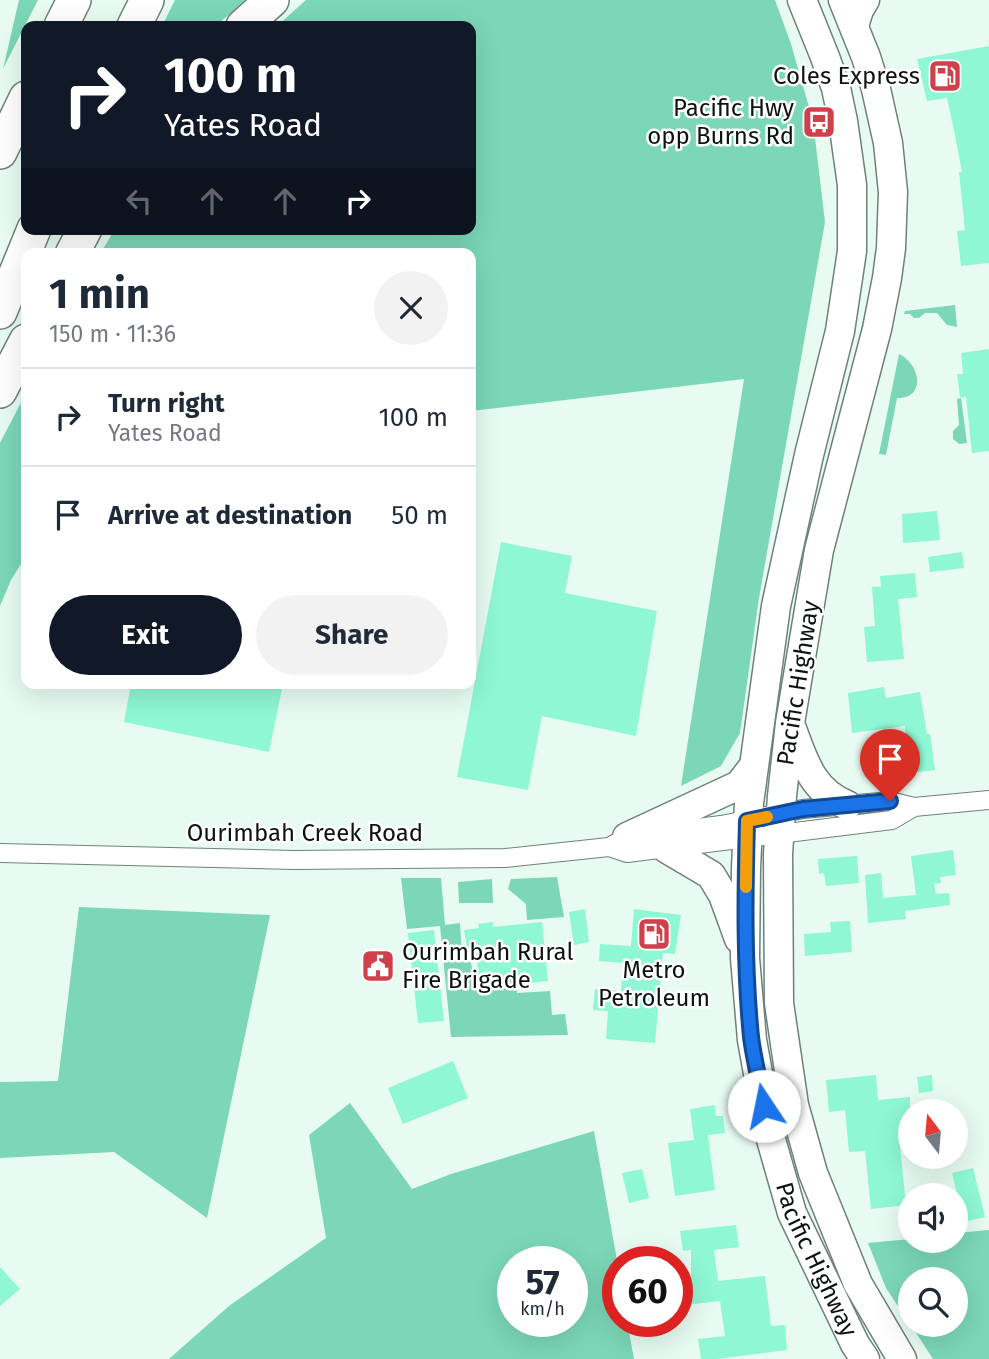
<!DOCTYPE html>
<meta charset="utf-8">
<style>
body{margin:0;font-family:"Fira Sans",sans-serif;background:#f2f2f3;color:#1f2937;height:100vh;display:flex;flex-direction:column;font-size:26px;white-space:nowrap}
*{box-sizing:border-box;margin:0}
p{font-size:23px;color:#747a83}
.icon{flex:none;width:38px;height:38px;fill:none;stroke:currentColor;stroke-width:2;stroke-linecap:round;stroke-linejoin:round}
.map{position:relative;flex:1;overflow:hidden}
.side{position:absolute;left:21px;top:248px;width:455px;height:441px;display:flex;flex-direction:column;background:#fff;border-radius:14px;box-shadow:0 7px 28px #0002}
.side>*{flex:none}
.top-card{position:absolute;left:21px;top:21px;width:455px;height:214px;border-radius:14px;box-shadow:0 7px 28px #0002;background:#111827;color:#fff;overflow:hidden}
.needle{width:46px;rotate:344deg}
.fabs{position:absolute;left:898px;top:1099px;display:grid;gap:14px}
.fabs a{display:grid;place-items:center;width:70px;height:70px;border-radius:50%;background:#fff;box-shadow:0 7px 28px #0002;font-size:35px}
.speed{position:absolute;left:497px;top:1246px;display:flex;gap:14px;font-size:35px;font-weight:700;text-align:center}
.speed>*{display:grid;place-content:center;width:91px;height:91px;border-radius:50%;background:#fff;box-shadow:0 7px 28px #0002;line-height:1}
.speed small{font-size:18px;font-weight:400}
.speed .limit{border:10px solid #d22;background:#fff;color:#111}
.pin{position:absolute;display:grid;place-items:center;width:60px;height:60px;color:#fff;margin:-72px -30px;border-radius:50% 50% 50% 0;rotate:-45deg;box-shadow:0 0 7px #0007}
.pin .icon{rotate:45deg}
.me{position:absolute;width:77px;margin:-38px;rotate:349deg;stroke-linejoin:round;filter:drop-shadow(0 0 5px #0008)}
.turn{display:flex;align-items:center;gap:24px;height:147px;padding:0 28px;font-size:32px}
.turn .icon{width:91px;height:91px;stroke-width:2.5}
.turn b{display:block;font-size:49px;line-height:60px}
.lanes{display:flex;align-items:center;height:66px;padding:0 28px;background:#0003;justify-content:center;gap:35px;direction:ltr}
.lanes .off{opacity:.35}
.round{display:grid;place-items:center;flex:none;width:74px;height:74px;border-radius:37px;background:#f2f2f3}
.head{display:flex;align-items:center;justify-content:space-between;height:119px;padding:0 28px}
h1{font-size:42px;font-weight:700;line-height:52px}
.action{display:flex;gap:14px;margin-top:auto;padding:14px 28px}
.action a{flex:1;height:80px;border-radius:42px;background:#111827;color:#fff;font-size:28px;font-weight:700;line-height:80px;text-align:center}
.action a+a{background:#f2f2f3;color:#1f2937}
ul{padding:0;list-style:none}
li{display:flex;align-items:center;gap:21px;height:98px;padding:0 28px;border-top:2px solid #e0e1e3}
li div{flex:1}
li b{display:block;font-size:26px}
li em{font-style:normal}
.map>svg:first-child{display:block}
.green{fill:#7bd7b8;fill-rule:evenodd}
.building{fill:#8ff7d4}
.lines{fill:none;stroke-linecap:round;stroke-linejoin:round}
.street-casing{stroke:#6e8079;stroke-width:20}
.secondary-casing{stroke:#6e8079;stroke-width:29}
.primary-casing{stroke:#6e8079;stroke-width:31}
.highway-casing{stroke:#6e8079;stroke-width:36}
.street{stroke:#fff;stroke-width:18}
.secondary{stroke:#fff;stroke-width:26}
.primary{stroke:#fff;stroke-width:28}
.highway{stroke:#fff;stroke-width:33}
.route-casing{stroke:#114b97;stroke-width:18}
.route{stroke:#1a73e8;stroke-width:12}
.slow{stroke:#f59e0b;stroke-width:12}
.labels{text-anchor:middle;stroke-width:5;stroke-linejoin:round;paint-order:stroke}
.poi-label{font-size:24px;fill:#0c1310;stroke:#fff;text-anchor:end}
.street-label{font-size:24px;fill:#0c1310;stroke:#fff}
</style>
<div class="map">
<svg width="989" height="1359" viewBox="0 0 989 1359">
<rect width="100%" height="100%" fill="#e7fbf3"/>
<path class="green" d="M 19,0 L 38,0 L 3,69 Z
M 175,0 L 245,0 L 216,26 L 162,26 Z
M 306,0 L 775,0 L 791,44 L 813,121 L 825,222 L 759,598 L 740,733 L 721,766 L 681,786 L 744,379 L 471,411 L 471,254 L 100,254 L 115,229 L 471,229 L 471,26 L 277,26 Z
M 955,305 L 957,327 L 947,325 L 937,313 L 925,313 L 919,318 L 914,318 L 910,314 L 904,314 L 905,311 Z
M 899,354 C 921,364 926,399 897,398 L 886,455 L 879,454 Z
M 26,393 L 26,556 L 11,580 L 0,606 L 0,443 Z
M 961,398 L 967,443 L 959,444 L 953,439 L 953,431 L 959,425 L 957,399 Z
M 557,877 L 564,917 L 527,920 L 526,904 L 508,889 L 511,879 Z
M 401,878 L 441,878 L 445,925 L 460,923 L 462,956 L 470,957 L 475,985 L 503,981 L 497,942 L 513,942 L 517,993 L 550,991 L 552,1015 L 565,1014 L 568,1035 L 451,1037 L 440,926 L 407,929 Z
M 492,879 L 493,903 L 459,903 L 458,882 Z
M 79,907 L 270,915 L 207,1218 L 114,1152 L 0,1158 L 0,1082 L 58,1081 Z
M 350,1103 L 412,1189 L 451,1174 L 594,1131 L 618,1266 L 618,1321 L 627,1321 L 634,1359 L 169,1359 L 229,1306 L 326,1238 L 309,1135 ZM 513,1262 L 572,1262 L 572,1321 L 513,1321 Z
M 989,1230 L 989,1359 L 933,1359 L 911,1325 L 956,1325 L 956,1279 L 910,1279 L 910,1324 L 886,1288 L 868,1243 L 910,1239 L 910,1241 L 956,1241 L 956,1233 Z"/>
<path class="building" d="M 989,46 L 989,263 L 961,266 L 957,231 L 965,230 L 959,172 L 962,172 L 954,130 L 947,98 L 927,101 L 917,59 Z
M 989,349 L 989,451 L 972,453 L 966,397 L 960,397 L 957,374 L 963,374 L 961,353 Z
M 937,511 L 940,540 L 903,543 L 902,514 Z
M 501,542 L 572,556 L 565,593 L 657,611 L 636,736 L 542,716 L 528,790 L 457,777 Z
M 962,552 L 964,568 L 930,572 L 928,557 Z
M 915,573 L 917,597 L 898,599 L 904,659 L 867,662 L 864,627 L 875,626 L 872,587 L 881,587 L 880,576 Z
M 131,684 L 283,684 L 269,752 L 124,722 Z
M 884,687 L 886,698 L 920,692 L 927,734 L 930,734 L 935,770 L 900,774 L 901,779 L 879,782 L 877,762 L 908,759 L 905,726 L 852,733 L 848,693 Z
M 953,850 L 956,875 L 940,877 L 941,883 L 934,884 L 936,894 L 949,893 L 950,905 L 905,911 L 906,919 L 868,923 L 865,875 L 881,873 L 883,898 L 916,895 L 911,856 Z
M 857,856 L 859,883 L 826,886 L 824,873 L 819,874 L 818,859 Z
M 585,909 L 589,942 L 574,945 L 569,912 Z
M 634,909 L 681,915 L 675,954 L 663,953 L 655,1043 L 606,1039 L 608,1011 L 593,1010 L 595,989 L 621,991 L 623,963 L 599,961 L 600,944 L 631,946 Z
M 850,921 L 852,952 L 805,956 L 804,934 L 831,932 L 830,922 Z
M 493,922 L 493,927 L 542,922 L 548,981 L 518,984 L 517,977 L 479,982 L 476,953 L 468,954 L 464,930 L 479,928 L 478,924 Z
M 434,930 L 444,1021 L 418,1023 L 408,933 Z
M 453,1061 L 468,1098 L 403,1124 L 388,1088 Z
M 876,1075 L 878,1100 L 910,1097 L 910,1144 L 900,1145 L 906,1205 L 871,1209 L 865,1151 L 849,1152 L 845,1110 L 829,1112 L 826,1080 Z
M 932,1075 L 933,1091 L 919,1093 L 917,1077 Z
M 715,1105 L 716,1116 L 723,1116 L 725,1133 L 708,1135 L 715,1190 L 675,1196 L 668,1143 L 694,1140 L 690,1109 Z
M 973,1168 L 985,1217 L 964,1222 L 952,1173 Z
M 642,1169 L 649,1198 L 629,1203 L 622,1173 Z
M 736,1225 L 739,1247 L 714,1250 L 718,1281 L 765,1276 L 771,1326 L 785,1325 L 787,1350 L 718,1359 L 701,1359 L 698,1339 L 725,1336 L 720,1301 L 677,1306 L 677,1281 L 691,1279 L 691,1250 L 683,1251 L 680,1231 Z
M 0,1267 L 20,1289 L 0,1306 Z"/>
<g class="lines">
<defs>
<path id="street" d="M 609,847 L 627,853 L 892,820 L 914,807
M 0,853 L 294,860 L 505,858 L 609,847 L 627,837 L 721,825 L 803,809 L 890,801 L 914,807 L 989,800"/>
<path id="secondary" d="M 855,26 L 860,10 L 866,0"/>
<g id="primary">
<path id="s1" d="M 802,0 L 825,57 L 836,88 L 843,121 L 852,185 L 852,251 L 840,331 L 809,455 L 776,606 L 749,803 L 746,868 L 745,958 L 752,1040 L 768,1129 L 792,1213 L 855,1344 L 865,1359"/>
<path d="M 843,0 L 866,57 L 876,89 L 888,143 L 893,192 L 891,248 L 887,278 L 877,329 L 819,550 L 790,723 L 782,796 L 778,854 L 779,1003 L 794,1105 L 813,1173 L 858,1284 L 902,1359"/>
<path d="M 792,729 C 804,761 812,791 847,805"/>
<path d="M 627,837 L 739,785 L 753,767"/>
<path d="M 667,849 L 711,875 L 723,895 L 739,939"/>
</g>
<path id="highway" d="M 61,26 L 74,0
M 134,26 L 147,0
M 243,26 L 272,0
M 0,152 L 26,98
M 72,254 L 85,229
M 0,312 L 34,229
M 0,391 L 26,341"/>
</defs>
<use href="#street" class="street-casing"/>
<use href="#secondary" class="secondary-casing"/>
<use href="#primary" class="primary-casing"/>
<use href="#highway" class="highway-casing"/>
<use href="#street" class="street"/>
<use href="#secondary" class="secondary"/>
<use href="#primary" class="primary"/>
<use href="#highway" class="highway"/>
</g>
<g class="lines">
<defs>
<path id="route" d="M 764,1106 C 760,1083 754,1060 751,1037 C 744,965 745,893 747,821 L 803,809 L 890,801"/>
</defs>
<use href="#route" class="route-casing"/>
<use href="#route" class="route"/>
<path class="slow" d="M 746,887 L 747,821 L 767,817"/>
</g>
<defs>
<symbol id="fuel-square" viewBox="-11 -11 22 22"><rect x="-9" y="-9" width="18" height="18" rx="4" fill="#d0404b" stroke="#fff"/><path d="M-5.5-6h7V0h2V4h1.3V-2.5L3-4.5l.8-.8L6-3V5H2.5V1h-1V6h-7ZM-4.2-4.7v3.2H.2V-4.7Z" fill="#fff"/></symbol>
<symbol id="bus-square" viewBox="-11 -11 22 22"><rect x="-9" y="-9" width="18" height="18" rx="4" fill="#d0404b" stroke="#fff"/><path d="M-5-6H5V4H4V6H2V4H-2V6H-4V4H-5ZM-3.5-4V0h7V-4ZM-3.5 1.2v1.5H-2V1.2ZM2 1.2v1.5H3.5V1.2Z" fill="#fff"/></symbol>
<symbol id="civic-square" viewBox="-11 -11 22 22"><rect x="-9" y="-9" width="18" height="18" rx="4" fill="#d0404b" stroke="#fff"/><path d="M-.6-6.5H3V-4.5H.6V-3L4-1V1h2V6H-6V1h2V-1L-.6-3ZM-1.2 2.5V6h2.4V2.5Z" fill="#fff"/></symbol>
</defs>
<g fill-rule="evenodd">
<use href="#fuel-square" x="926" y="57" width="38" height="38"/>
<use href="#bus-square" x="800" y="103" width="38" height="38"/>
<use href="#fuel-square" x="635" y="915" width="38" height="38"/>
<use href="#civic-square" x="359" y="947" width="38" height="38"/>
</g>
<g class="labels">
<g class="poi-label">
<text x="920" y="84">Coles Express</text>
<text x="794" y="116">Pacific Hwy<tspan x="794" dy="28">opp Burns Rd</tspan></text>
<text x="402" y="960" text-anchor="start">Ourimbah Rural<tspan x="402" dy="28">Fire Brigade</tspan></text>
<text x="654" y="978" text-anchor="middle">Metro<tspan x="654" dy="28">Petroleum</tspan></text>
</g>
<g class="street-label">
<text transform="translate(798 683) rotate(-81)" y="8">Pacific Highway</text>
<text x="305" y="841">Ourimbah Creek Road</text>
<text dy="8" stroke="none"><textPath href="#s1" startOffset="1288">Pacific Highway</textPath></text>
</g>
</g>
</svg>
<div class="fabs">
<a><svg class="needle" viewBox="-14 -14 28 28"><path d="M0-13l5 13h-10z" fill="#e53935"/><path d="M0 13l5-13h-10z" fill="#747a83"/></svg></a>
<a><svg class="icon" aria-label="sound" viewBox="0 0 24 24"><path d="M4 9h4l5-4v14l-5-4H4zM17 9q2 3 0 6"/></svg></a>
<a><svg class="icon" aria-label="search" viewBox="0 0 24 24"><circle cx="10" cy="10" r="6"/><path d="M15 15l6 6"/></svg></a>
</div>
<div class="speed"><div>57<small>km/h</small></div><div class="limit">60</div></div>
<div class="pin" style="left:890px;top:801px;background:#d93025"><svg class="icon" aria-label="arrive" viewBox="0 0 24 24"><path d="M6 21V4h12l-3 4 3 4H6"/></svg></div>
<svg class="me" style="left:764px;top:1106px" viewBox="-20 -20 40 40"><circle r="19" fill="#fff"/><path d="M0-13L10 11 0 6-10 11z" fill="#1a73e8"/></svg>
<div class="top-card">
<div class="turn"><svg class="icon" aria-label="right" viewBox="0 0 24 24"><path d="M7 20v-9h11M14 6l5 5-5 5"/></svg><div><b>100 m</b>Yates Road</div></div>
<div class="lanes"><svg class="icon off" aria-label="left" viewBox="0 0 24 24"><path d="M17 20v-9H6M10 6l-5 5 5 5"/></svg><svg class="icon off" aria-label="ahead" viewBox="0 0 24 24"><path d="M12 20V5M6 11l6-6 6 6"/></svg><svg class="icon off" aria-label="ahead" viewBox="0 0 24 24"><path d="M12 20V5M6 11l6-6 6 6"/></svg><svg class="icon" aria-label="right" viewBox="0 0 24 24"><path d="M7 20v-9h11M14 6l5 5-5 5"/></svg></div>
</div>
<section class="side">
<div class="head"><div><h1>1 min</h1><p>150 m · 11:36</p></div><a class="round"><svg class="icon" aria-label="close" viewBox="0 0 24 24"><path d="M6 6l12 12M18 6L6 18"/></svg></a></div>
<ul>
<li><svg class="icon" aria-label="right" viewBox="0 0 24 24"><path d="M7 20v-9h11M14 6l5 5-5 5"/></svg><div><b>Turn right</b><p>Yates Road</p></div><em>100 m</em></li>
<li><svg class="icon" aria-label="arrive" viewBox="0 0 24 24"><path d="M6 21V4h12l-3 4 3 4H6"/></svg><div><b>Arrive at destination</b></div><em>50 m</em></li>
</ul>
<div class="action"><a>Exit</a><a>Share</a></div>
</section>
</div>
